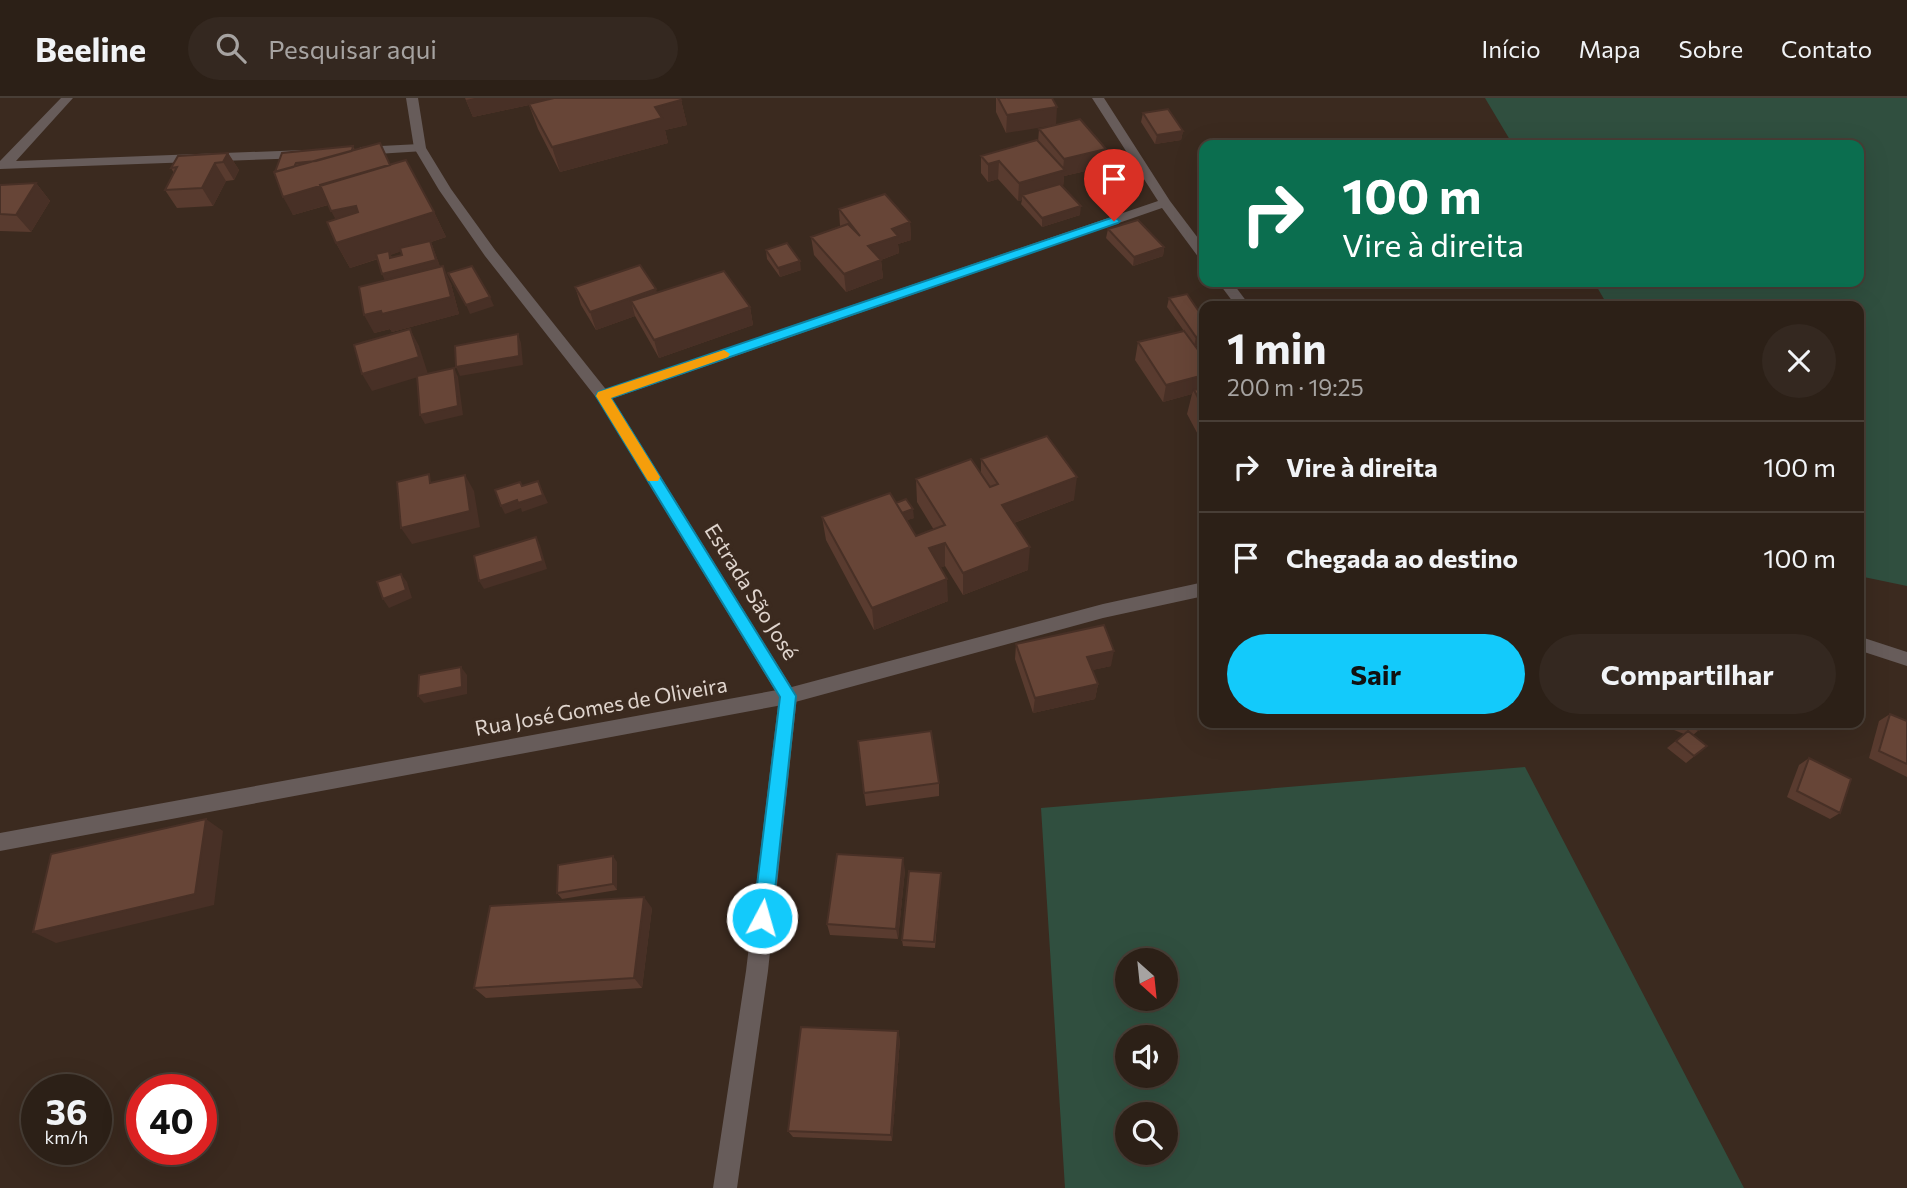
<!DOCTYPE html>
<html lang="pt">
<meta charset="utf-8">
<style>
body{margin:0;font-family:Commissioner,sans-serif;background:#342820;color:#f1f3f6;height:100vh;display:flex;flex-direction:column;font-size:26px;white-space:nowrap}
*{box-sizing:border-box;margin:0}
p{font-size:23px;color:#a6a3a1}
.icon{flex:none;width:38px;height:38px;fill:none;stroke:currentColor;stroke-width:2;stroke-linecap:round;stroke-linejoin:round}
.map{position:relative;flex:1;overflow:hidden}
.side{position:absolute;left:1199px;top:203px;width:665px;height:427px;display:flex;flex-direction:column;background:#2c2017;border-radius:14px;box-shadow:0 7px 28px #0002,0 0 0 2px #483e36}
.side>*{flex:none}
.hud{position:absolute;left:1199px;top:42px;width:665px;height:147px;border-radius:14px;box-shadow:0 7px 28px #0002,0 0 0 2px #483e36;background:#0b6e4f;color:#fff;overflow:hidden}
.needle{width:46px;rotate:153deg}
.buttons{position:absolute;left:1115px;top:850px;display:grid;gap:14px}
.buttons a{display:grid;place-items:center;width:63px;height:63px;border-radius:50%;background:#2c2017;box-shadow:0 7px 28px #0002,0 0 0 2px #483e36;font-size:35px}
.speed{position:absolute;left:21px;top:976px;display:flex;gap:14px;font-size:35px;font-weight:700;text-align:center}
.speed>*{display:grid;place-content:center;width:91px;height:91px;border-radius:50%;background:#2c2017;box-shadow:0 7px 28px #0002,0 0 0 2px #483e36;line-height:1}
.speed small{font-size:18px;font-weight:400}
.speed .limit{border:10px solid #d22;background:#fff;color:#111}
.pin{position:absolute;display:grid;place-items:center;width:60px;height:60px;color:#fff;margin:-72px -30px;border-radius:50% 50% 50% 0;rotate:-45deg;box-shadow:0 0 7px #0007}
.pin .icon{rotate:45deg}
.me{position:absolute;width:77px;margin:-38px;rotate:6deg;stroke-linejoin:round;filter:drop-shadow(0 0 5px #0008)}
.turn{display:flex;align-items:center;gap:24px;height:147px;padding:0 28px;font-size:32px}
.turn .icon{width:91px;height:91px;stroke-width:2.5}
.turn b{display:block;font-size:49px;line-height:60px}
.round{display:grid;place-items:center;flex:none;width:74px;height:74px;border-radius:37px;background:#342820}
.head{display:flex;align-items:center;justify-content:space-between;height:119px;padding:0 28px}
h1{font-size:42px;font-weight:700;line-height:52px}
.button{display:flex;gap:14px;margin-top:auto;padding:14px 28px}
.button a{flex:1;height:80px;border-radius:42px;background:#13cafb;color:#111;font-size:28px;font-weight:700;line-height:80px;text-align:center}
.button a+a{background:#342820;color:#f1f3f6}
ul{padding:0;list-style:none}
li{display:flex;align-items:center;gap:21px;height:91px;padding:0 28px;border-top:2px solid #483e36}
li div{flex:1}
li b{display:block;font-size:26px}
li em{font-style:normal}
header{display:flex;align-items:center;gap:42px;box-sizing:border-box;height:98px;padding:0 35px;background:#2c2017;border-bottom:2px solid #483e36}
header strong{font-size:33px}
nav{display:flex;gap:38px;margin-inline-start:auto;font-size:24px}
.search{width:490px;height:63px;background:#342820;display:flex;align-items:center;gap:18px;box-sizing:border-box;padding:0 24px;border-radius:38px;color:#a6a3a1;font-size:26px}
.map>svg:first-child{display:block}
.green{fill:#304f3f;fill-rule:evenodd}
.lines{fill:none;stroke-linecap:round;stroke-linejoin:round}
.minor{fill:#675c5a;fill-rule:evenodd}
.tertiary{fill:#675c5a;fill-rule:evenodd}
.wall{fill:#593b2f;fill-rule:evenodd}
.shaded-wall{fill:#483026}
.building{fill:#674537;stroke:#483026;stroke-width:2}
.route{fill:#13cafb;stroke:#0c83a3;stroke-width:2}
.slow{fill:#f59e0b}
.labels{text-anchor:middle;stroke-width:7;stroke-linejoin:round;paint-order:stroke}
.street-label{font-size:21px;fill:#e0d5ce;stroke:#3b2a1f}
</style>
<header>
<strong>Beeline</strong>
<div class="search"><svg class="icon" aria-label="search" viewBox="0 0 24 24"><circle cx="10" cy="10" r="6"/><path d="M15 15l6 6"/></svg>Pesquisar aqui</div>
<nav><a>Início</a><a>Mapa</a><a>Sobre</a><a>Contato</a></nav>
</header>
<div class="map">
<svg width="1907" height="1090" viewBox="0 0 1907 1090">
<rect width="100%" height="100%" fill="#3b2a1f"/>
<path class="green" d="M 1485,0 L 1907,0 L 1907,488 L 1859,478 L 1858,208 L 1608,208 L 1594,184 L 1858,184 L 1858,47 L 1513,47 Z
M 1525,669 L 1744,1090 L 1065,1090 L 1041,710 ZM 1127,863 L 1166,863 L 1166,901 L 1127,901 ZM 1127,940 L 1166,940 L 1166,978 L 1127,978 ZM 1127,1017 L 1166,1017 L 1166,1055 L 1127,1055 Z"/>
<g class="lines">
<path class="minor" d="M 61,0 L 73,0 L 16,63 L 305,52 L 311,56 L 305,60 L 0,71 L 0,63 Z
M 1092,0 L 1104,0 L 1170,103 L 1204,148 L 1204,161 L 1199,160 L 1162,110 L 608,302 L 598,302 L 596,298 L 598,294 L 1158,103 Z
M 420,46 L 426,50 L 424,53 L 361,57 L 355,53 L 361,49 Z
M 1218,184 L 1232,184 L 1250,208 L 1236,208 Z
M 1204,484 L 1204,498 L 1103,520 L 788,606 L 0,753 L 0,735 L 788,590 L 1103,506 Z
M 1858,538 L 1907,554 L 1907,568 L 1858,552 Z"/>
<path class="tertiary" d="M 406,0 L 418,0 L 426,50 L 451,91 L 495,152 L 608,294 L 797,598 L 768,873 L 737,1090 L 713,1090 L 746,873 L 779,599 L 598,302 L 485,158 L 439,92 L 414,50 Z"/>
</g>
<path class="wall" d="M 465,0 L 681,2 L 687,27 L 665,32 L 668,45 L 560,74 L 538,31 L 529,7 L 473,19 Z
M 996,0 L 1052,0 L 1006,35 L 996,14 Z
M 1143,15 L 1183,33 L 1181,42 L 1155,46 L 1141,24 Z
M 1039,31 L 1103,69 L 1064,78 L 1063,89 L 1080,117 L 1042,129 L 1021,106 L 1022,102 L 1018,103 L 998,81 L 988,84 L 981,75 L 981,58 L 1038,44 Z
M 353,48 L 355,52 L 390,67 L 434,114 L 446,139 L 431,144 L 440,169 L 451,186 L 459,216 L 392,234 L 390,231 L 374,235 L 385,182 L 378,161 L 350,170 L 336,145 L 336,121 L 328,107 L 293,117 L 274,76 L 282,55 ZM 401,153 L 402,157 L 392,159 L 390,157 Z
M 228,55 L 239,72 L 234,82 L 226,83 L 213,108 L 177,110 L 165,92 L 174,75 L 171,70 Z
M 36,85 L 50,103 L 31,134 L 0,133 L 0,87 Z
M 839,111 L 910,124 L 911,142 L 898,146 L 899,155 L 881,162 L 883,180 L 846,194 L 814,157 L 811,139 L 840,128 Z
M 1108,131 L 1164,149 L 1163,158 L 1133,168 L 1106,140 Z
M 766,152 L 801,172 L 780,179 L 767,161 Z
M 575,189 L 658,195 L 750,209 L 753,227 L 659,260 L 635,218 L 596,232 L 581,207 Z
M 1169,200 L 1204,246 L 1195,248 L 1204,260 L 1204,372 L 1199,362 L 1203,346 L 1187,316 L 1192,296 L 1163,304 L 1135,262 L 1138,244 L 1184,233 L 1167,209 Z
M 981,361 L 1074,402 L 1014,425 L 1028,472 L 963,497 L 945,468 L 941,469 L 948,503 L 874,532 L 826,442 L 822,419 L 896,405 L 914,420 L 907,422 L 916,438 L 934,432 L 917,404 L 916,381 L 981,375 Z
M 1016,546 L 1111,568 L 1092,572 L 1098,586 L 1095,601 L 1033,615 L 1015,561 Z
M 1890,616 L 1907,623 L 1907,679 L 1869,660 L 1879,623 Z
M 1664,625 L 1700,625 L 1699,632 L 1693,637 L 1707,648 L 1686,665 L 1667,650 L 1684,636 L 1664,628 Z
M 1715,625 L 1726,625 L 1723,628 Z
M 1809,660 L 1840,715 L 1830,721 L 1787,699 L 1799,667 Z
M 939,685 L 939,698 L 866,708 L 864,695 Z
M 617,764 L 617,792 L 562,801 L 557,795 Z
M 905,772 L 898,841 L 830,837 L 827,826 Z
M 941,775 L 935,850 L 903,848 L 902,842 Z
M 652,810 L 642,890 L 486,900 L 474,890 Z
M 900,941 L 892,1043 L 793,1039 L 788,1033 Z"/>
<path class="shaded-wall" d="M 475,0 L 561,0 L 473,19 L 466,2 Z
M 681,2 L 687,27 L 665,32 L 668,45 L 560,74 L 552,49 L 655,9 Z
M 1057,9 L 1056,27 L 1006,35 L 1007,17 Z
M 1183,33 L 1181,42 L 1155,46 L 1157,37 Z
M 1106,51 L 1103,69 L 1064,78 L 1063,89 L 1022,97 L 1022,102 L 1018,103 L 1019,85 L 1063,72 L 1064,61 Z
M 228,55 L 239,72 L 234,82 L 223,64 Z
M 999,63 L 998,81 L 988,84 L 988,66 Z
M 215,65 L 226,83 L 213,108 L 202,90 Z
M 391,69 L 400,86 L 293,117 L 283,99 Z
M 36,85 L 50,103 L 31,134 L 16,117 Z
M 356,108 L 369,133 L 345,138 L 331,113 Z
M 1081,108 L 1080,117 L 1042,129 L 1042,120 Z
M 434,114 L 446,139 L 431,144 L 441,171 L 386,185 L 382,176 L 436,162 L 431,144 L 390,157 L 395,169 L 389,157 L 350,170 L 336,145 Z
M 910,124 L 911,142 L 898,146 L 899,155 L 870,166 L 868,148 L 892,131 Z
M 1164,149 L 1163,158 L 1133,168 L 1134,159 Z
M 881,162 L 883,180 L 846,194 L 844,176 Z
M 800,163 L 801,172 L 780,179 L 778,170 Z
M 443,168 L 451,186 L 459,216 L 392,234 L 390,231 L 374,235 L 364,217 Z
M 656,191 L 661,208 L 631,203 L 635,218 L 596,232 L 590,214 Z
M 490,199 L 494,208 L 470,216 L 466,207 Z
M 750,209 L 753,227 L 659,260 L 654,242 Z
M 410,231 L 419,248 L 428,276 L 372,293 L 362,276 Z
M 518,236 L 521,245 L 523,267 L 460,278 L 456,269 Z
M 1204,237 L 1204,246 L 1194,248 L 1196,239 Z
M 454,270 L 458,279 L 463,317 L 425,326 L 420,317 Z
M 1204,277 L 1204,293 L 1194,292 L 1192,296 L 1163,304 L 1166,287 Z
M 465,377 L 474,393 L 480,429 L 412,446 L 401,430 Z
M 1077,379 L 1074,402 L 1000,430 L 1002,407 Z
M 538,383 L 548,405 L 522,414 L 521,410 L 505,416 L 501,408 Z
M 913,411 L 914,420 L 898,425 L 897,417 Z
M 536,439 L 540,447 L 547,471 L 484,491 L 479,483 Z
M 945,445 L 945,468 L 930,473 L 929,450 Z
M 1030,449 L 1028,472 L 963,497 L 963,475 Z
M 401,476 L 407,484 L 412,500 L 389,510 L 383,501 Z
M 947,481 L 948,503 L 874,532 L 872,510 Z
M 1114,553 L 1111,568 L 1084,574 L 1087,559 Z
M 461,569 L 467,577 L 467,596 L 424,605 L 418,598 Z
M 1098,586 L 1095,601 L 1033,615 L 1035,600 Z
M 206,721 L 223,733 L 214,807 L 56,845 L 33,834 Z
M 613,758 L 617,764 L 617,792 L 613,786 Z
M 903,760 L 905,772 L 898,841 L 896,831 Z
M 644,799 L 652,810 L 642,890 L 634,880 Z
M 898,933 L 900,941 L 892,1043 L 891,1037 Z"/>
<path class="building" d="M 554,0 L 680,0 L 681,2 L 655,9 L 662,20 L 552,49 L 529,6 Z
M 998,0 L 1052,0 L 1057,9 L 1007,17 Z
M 1168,11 L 1183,33 L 1157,37 L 1143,15 Z
M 1080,21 L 1106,51 L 1064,61 L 1039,31 Z
M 1037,42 L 1065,72 L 1019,85 L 999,63 L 988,66 L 981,58 Z
M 380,45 L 390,67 L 283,99 L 274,74 Z
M 353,48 L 352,53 L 316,63 L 296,65 L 294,69 L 275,74 L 282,55 Z
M 228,55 L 223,64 L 215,65 L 202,90 L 165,92 L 177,69 L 171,70 L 178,58 Z
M 406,62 L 434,114 L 336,145 L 327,124 L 358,114 L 356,108 L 331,113 L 320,87 Z
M 36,85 L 16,117 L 0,116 L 0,87 Z
M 1060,86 L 1081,108 L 1042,120 L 1022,97 Z
M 885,96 L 910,124 L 892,131 L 898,138 L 868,148 L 881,162 L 844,176 L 811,139 L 848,126 L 860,138 L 839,111 Z
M 1138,122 L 1164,149 L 1134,159 L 1108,131 Z
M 430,143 L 436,162 L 382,176 L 376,156 L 389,153 L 390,160 L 402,157 L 400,150 Z
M 787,145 L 800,163 L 778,170 L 766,152 Z
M 640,167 L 656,191 L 590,214 L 575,189 Z
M 443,168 L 451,199 L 382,216 L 381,213 L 364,217 L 359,189 Z
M 472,168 L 490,199 L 466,207 L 448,175 Z
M 724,173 L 750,209 L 654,242 L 631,203 Z
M 1187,196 L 1204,221 L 1204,237 L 1196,239 L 1169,200 Z
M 410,231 L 419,259 L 362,276 L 354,247 Z
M 1184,233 L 1204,260 L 1204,277 L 1166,287 L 1138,244 Z
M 518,236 L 519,258 L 456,269 L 455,248 Z
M 454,270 L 458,308 L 420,317 L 417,278 Z
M 1204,290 L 1204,311 L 1194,292 Z
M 1047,338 L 1077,379 L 1002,407 L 1030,449 L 963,475 L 945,445 L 929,450 L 947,481 L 872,510 L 822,419 L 890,395 L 916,438 L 945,427 L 916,381 L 971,361 L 990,389 L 998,386 L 981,361 Z
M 429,376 L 430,385 L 465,377 L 470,413 L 401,430 L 397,384 Z
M 538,383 L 543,397 L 518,405 L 517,402 L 501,408 L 495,392 L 520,384 L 522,388 Z
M 906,401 L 913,411 L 902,415 L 896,405 Z
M 536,439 L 543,463 L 479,483 L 474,458 Z
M 401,476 L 406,492 L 383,501 L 377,484 Z
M 1104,527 L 1114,553 L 1087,559 L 1098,586 L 1035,600 L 1016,546 Z
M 461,569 L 462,589 L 418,598 L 419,577 Z
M 1890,616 L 1907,623 L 1907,666 L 1879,653 Z
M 1682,625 L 1700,625 L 1699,632 Z
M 931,633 L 939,685 L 864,695 L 858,643 Z
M 1688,633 L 1707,648 L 1694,658 L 1676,643 Z
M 1809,660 L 1851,681 L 1840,715 L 1797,693 Z
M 206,721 L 195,796 L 33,834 L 51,756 Z
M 837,756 L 903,760 L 896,831 L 827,826 Z
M 613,758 L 613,786 L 557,795 L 558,767 Z
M 909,773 L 941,775 L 934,844 L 902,842 Z
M 644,799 L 634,880 L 474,890 L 490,808 Z
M 801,929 L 898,933 L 891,1037 L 788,1033 Z"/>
<path class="route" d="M 1114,119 L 1120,123 L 1118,125 L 611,300 L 796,598 L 772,820 L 769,826 L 762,829 L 756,826 L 753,820 L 780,599 L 596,298 L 598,294 Z"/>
<path class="slow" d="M 724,252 L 730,256 L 728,259 L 611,300 L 660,379 L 658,383 L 648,383 L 596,298 L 598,294 Z"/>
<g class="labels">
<g class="street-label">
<text transform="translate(751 494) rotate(58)" y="7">Estrada São José</text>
<text transform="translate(601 609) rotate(-10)" y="7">Rua José Gomes de Oliveira</text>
</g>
</g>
</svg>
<div class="buttons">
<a><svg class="needle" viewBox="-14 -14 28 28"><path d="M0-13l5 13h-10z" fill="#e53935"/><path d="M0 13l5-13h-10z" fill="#a6a3a1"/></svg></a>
<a><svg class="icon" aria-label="sound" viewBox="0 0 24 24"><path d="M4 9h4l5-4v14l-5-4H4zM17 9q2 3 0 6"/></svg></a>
<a><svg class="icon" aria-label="search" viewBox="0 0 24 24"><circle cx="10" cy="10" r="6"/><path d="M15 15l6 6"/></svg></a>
</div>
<div class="speed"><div>36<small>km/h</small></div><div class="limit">40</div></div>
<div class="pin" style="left:1114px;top:123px;background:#d93025"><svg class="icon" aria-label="arrive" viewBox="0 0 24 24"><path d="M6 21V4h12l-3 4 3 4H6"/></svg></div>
<svg class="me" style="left:762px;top:820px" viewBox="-20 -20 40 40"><circle r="17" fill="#13cafb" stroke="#fff" stroke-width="3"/><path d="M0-11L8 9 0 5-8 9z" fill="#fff"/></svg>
<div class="hud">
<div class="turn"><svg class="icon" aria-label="right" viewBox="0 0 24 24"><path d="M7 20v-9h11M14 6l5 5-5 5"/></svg><div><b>100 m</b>Vire à direita</div></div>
</div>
<section class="side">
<div class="head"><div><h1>1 min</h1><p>200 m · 19:25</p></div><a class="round"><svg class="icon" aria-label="close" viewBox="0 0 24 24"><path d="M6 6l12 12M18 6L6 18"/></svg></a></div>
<ul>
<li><svg class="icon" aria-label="right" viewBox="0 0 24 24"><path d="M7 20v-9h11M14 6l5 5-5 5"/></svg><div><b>Vire à direita</b></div><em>100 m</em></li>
<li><svg class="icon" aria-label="arrive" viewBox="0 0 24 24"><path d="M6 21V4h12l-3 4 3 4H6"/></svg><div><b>Chegada ao destino</b></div><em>100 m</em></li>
</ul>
<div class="button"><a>Sair</a><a>Compartilhar</a></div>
</section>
</div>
